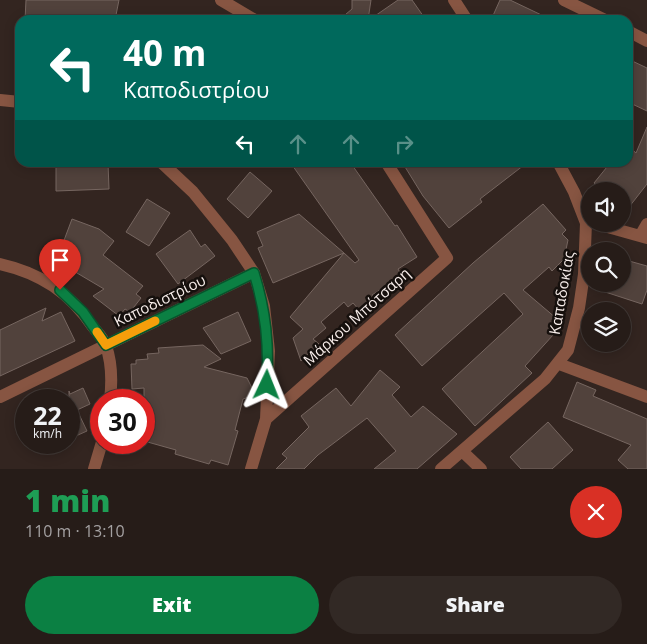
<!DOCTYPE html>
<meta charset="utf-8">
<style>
body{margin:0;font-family:"Open Sans",sans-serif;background:#322925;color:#f1f3f6;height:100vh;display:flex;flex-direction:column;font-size:19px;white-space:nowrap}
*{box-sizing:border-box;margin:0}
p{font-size:16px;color:#a4a1a2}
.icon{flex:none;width:28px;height:28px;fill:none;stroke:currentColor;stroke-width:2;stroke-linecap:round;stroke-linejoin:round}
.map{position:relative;height:469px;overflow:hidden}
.drawer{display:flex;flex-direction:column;background:#261c18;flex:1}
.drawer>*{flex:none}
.guide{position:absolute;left:15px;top:15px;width:618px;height:152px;border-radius:15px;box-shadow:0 2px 12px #0003,0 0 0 1px #423a37;background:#00695c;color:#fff;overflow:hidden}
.fabs{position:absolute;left:581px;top:182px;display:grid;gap:10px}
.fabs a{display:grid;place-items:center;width:50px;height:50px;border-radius:50%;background:#261c18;box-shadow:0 2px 12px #0003,0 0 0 1px #423a37;font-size:25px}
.speed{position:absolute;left:15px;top:389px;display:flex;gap:10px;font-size:25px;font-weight:700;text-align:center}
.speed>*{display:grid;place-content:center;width:65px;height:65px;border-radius:50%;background:#261c18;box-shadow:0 2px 12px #0003,0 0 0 1px #423a37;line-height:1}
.speed small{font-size:12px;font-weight:400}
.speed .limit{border:8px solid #d22;background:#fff;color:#111}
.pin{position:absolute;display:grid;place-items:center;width:42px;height:42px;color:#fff;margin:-51px -21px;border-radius:50% 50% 50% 0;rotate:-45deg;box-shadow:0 0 5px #0007}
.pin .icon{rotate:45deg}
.me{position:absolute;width:55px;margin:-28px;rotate:2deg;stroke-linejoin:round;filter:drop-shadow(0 0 4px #0008)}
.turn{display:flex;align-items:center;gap:18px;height:105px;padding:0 25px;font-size:22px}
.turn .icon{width:65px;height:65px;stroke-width:2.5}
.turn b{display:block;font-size:35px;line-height:42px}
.lanes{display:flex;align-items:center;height:48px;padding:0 25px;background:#0003;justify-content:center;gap:25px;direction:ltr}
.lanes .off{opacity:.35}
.round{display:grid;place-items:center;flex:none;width:52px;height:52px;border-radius:26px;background:#322925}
.headline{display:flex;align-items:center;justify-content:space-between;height:85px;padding:0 25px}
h1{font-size:30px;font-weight:800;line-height:38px;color:#1e9e55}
.cta{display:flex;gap:10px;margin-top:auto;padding:10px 25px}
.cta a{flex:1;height:58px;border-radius:30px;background:#0b8043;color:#fff;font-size:20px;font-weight:800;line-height:58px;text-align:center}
.cta a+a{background:#322925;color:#f1f3f6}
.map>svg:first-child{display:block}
.building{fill:#51423c;stroke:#766660}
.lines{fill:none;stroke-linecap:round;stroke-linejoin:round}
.minor{stroke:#875542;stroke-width:12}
.route-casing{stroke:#07532c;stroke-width:12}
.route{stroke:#0b8043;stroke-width:9}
.slow{stroke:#f59e0b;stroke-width:9}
.labels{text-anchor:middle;stroke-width:5;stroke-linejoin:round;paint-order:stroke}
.street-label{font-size:15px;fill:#f7edea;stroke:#16100d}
</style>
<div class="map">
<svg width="647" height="469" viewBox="0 0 647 469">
<rect width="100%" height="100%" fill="#332520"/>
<path class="building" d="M 26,0 L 119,0 L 115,20 L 25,20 Z
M 352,0 L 371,0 L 368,20 L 339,20 L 352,9 Z
M 398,0 L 412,0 L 426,20 L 369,20 Z
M 500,0 L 510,0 L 552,20 L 491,20 Z
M 628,59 L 647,68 L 647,111 L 628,102 Z
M 647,127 L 647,184 L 622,216 L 622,191 L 605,191 L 594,183 L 611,162 L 628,162 L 628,146 L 636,153 Z
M 56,162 L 108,163 L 109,189 L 56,191 Z
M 290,162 L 350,162 L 395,226 L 397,225 L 417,257 L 398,269 L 402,276 L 372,295 L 376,299 L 361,312 L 353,303 L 348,307 L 344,302 L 321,322 L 326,328 L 313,339 L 319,344 L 301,361 L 293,338 L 303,329 L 290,317 L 344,253 L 355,263 L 359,260 Z
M 402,162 L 528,162 L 480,199 L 482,202 L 449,228 L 423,196 Z
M 250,172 L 272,191 L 248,218 L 227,199 Z
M 147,199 L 170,213 L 149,246 L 126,232 Z
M 543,204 L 566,230 L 562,234 L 568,240 L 564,259 L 552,271 L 549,267 L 523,290 L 563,324 L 525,366 L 532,373 L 475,426 L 442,389 L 523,314 L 504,293 L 422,366 L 395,335 L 473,263 Z
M 299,214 L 344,253 L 273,283 L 258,248 L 263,246 L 257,232 Z
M 72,219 L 99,229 L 114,241 L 103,255 L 143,286 L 136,294 L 141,298 L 130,312 L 125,309 L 119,316 L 93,296 L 104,289 L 50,257 L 57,241 L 63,243 Z
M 190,230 L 201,247 L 205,244 L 215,256 L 178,284 L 156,254 Z
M 622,259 L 647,266 L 647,290 L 642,304 L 590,287 L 591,284 L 622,284 Z
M 46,308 L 42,321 L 61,312 L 75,341 L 0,376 L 0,330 Z
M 238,312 L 251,341 L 221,354 L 203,328 Z
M 203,345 L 221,359 L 204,367 L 247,378 L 252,388 L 249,397 L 243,399 L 235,430 L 238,431 L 228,465 L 211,460 L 209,464 L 175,454 L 176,450 L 144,441 L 144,388 L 132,389 L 131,364 L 136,364 L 136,360 L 148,359 L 147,354 L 159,353 L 158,348 Z
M 380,370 L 400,387 L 392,395 L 411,417 L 423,406 L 457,434 L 417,469 L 374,469 L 396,451 L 367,418 L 318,455 L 304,469 L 276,469 L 287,458 L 282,454 L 309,427 L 301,416 L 336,388 L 351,406 Z
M 577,382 L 596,390 L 593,396 L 647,419 L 647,469 L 628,469 L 618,460 L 631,445 L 563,417 Z
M 83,388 L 90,404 L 77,410 L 87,431 L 69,439 L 69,391 L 70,394 Z
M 548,422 L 573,450 L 552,469 L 521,469 L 510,457 Z"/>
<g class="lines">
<path class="minor" d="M 221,0 L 255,20
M 454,0 L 467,20
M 564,0 L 605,20
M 628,31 L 647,41
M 0,100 L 20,102
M 161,162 L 193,192 L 232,240 L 254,273 L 264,306 L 269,351 L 266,419 L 251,469
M 597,224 L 647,238
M 640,236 L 647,224
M 0,264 C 41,273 70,293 93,327 C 98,333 104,339 106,346 C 112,363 112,383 110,400
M 559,364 L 647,397
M 0,397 L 254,273
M 266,419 L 447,258 L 386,162
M 462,451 L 481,469
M 94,469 L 102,442
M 441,469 L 545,379 L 568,350 L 579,308 L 584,274 L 586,223 L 574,192 L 558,162"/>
</g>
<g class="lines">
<defs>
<path id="route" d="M 60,290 L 83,312 L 106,345 L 254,273 C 266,312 269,344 267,385"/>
</defs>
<use href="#route" class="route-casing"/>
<use href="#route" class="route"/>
<path class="slow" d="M 97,332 L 106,345 L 155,321"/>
</g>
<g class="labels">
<g class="street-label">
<text transform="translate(562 293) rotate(-80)" y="5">Καπαδοκίας</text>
<text transform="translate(160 301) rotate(-26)" y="5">Καποδιστρίου</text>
<text transform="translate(357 317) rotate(-42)" y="5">Μάρκου Μπότσαρη</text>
</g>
</g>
</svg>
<div class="fabs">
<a><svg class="icon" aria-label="sound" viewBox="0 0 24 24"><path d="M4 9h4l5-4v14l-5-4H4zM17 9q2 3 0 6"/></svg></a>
<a><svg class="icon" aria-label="search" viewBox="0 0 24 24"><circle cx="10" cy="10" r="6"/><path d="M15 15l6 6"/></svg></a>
<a><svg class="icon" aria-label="layers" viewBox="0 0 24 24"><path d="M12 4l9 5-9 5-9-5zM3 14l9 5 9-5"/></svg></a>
</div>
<div class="speed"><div>22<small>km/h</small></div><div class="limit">30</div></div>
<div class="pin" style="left:60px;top:290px;background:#d93025"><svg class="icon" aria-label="arrive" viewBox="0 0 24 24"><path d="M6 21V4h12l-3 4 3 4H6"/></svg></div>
<svg class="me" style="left:267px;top:385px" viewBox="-20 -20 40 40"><path d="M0-17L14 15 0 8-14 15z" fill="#0b8043" stroke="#fff" stroke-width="4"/></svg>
<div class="guide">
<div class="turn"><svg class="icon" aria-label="left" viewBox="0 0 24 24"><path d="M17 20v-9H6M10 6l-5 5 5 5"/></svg><div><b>40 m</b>Καποδιστρίου</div></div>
<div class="lanes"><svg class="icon" aria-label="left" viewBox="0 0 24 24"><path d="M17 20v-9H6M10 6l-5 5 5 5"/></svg><svg class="icon off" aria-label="ahead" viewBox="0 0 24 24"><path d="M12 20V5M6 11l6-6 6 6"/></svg><svg class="icon off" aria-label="ahead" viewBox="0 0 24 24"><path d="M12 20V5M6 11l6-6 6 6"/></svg><svg class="icon off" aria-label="right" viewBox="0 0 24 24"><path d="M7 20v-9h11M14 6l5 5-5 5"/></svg></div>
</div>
</div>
<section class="drawer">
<div class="headline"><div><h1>1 min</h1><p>110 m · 13:10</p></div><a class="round" style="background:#d93025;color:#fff"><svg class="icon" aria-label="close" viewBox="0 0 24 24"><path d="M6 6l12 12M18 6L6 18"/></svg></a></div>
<div class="cta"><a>Exit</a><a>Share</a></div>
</section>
